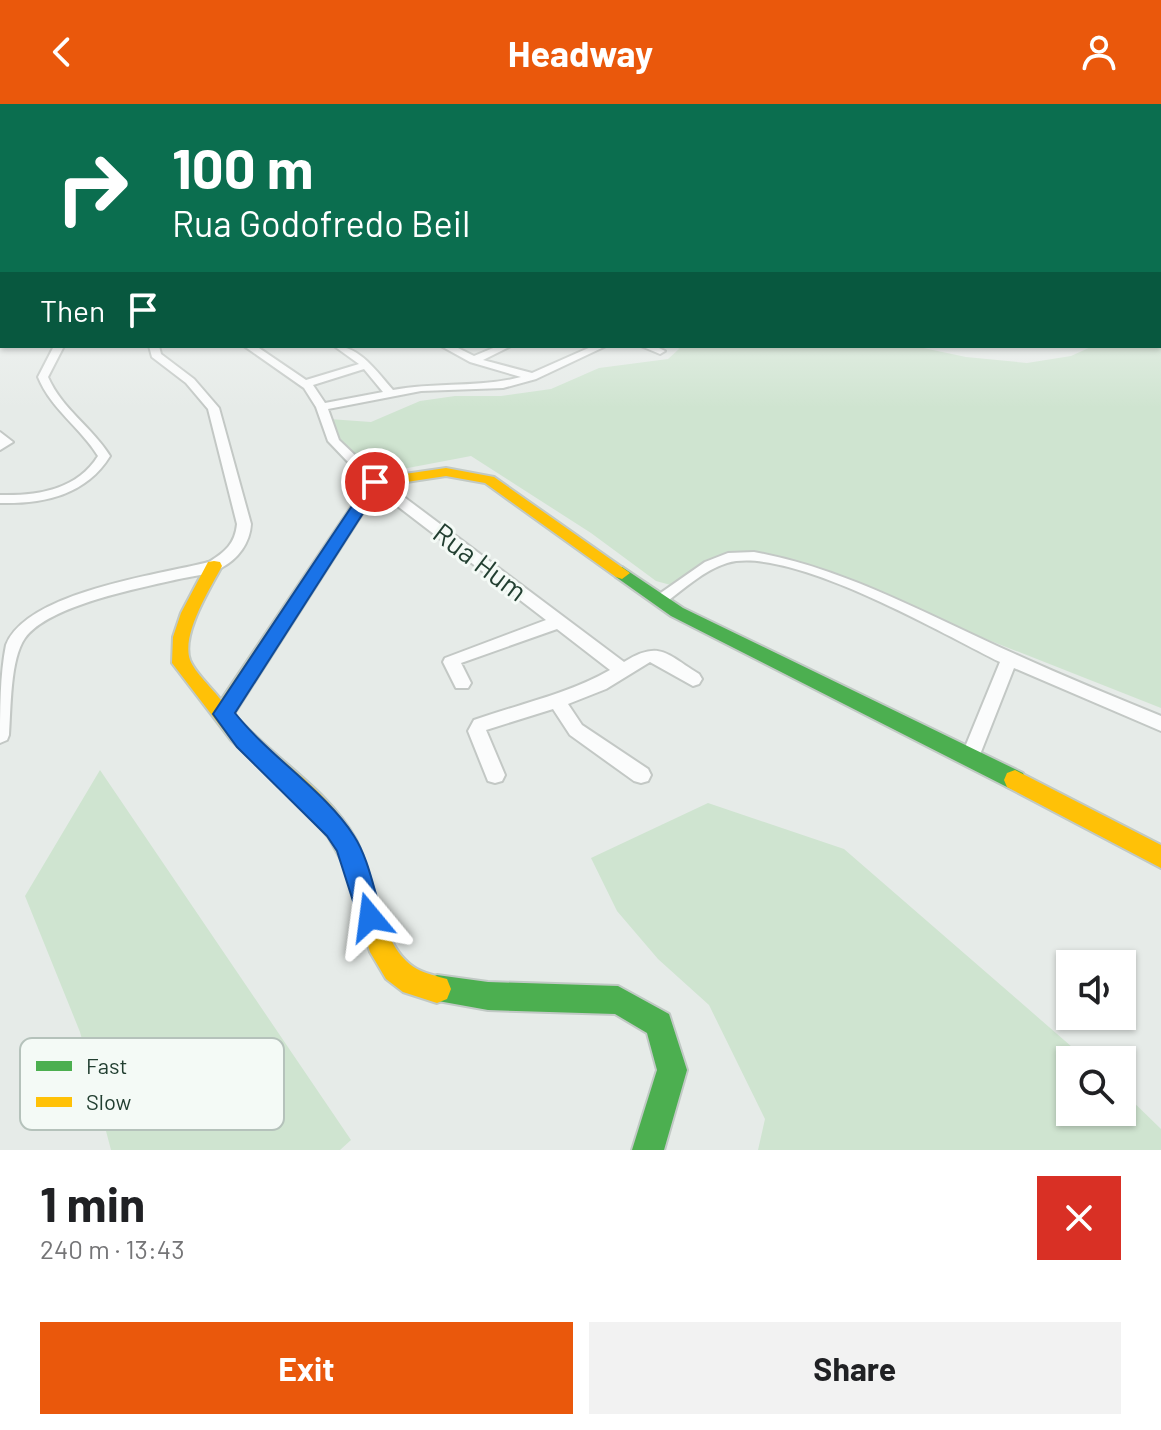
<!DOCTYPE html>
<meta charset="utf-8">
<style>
body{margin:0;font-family:Barlow,sans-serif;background:#f2f2f2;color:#202124;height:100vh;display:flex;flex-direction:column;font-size:30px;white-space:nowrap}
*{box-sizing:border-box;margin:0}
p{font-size:26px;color:#757577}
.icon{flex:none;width:44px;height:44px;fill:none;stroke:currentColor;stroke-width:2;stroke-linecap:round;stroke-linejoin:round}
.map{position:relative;height:1046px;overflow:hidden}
.drawer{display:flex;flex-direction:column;background:#fff;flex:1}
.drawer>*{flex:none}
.hud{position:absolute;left:0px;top:0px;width:1162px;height:244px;box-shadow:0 2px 6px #0004;background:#0b6e4f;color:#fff;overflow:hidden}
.fabs{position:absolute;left:1056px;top:846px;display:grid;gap:16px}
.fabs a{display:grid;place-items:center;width:80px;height:80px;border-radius:0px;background:#fff;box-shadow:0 2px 6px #0004;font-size:40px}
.pin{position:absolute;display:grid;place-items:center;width:68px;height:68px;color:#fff;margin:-34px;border:4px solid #fff;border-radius:50%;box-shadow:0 2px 8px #0007}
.me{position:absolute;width:88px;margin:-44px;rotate:344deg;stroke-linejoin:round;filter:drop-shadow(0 0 6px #0008)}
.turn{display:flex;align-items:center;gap:28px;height:168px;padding:0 40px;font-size:36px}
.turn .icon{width:104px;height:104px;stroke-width:2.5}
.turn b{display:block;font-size:56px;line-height:68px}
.then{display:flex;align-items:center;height:76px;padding:0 40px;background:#0003;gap:16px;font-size:30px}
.round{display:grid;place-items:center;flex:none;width:84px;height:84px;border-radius:0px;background:#f2f2f2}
.overview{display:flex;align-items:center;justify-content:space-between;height:136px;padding:0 40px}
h1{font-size:48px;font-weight:700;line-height:60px}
.button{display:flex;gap:16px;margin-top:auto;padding:16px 40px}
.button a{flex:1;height:92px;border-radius:0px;background:#ea580c;color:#fff;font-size:32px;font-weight:700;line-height:92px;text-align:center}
.button a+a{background:#f2f2f2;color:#202124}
header{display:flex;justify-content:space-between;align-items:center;height:104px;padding:0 40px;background:#ea580c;color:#fff;font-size:36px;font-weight:700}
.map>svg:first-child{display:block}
.green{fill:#cfe4d0}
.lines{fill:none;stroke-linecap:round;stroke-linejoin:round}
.street-casing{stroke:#c3c8c5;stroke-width:4}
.fast-casing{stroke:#c1c9c5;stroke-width:4}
.slow-casing{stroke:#c1c9c5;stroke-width:4}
.street{fill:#fbfcfc;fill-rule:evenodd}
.fast{fill:#4caf50;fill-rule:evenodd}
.slow{fill:#ffc107;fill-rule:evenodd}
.route{fill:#1a73e8;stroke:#114b97;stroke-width:2}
.labels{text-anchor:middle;stroke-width:6;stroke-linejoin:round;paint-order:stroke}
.street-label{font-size:28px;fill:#223f31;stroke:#f4faf6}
.key{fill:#f4faf6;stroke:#b5c2bb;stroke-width:2}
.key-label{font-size:22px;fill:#223f31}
</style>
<header><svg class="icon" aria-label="back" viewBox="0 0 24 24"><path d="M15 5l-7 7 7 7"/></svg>Headway<svg class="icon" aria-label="person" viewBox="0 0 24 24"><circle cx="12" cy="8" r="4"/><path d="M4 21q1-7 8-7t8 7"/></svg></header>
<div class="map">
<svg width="1161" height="1046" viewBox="0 0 1161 1046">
<rect width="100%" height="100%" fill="#e6ebe8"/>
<path class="green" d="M 1161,238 L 1161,604 L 783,455 L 730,453 L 678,483 L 656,477 L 591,429 L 471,352 L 371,371 L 337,336 L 329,315 L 371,318 L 420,297 L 455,292 L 501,292 L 551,285 L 599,264 L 668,255 L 679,245 L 677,242 L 914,242 L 966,253 L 1027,259 L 1071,252 L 1093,242 L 1160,242 Z
M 100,666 L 351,1036 L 340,1046 L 111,1046 L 80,928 L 25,792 Z
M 708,699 L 844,745 L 1087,956 L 1070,956 L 1070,1008 L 1122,1008 L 1122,987 L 1161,1025 L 1161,1046 L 758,1046 L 765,1015 L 709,901 L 658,855 L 617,807 L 591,754 Z"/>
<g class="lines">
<defs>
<path id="street" d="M 1160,167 L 1161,167 L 1161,171 L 1160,171 Z
M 2,198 L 2,204 L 0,205 L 0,199 Z
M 54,242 L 64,242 L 48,273 C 62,305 92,323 110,352 C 86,391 44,400 0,399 L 0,391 C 37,392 77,386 98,352 C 80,323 51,305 38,273 Z
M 149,242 L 159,242 L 161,250 L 194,275 L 219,304 L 251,420 C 250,439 238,455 221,464 C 209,471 192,472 179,475 C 140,484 49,501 25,534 C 10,555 11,605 9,631 L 7,636 L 0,639 C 0,608 0,570 6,541 C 27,488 157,471 209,458 C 225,448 235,440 237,420 L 208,305 L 186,279 L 152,253 Z
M 244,242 L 256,242 L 306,276 L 359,260 L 334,242 C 360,242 377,268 393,286 C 435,278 480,284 521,273 L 470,258 L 441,242 L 454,242 L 474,252 L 498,242 L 511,242 L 483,256 L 532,269 L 593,242 L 606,242 L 536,275 L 503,284 L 421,287 L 328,305 L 339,336 L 380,375 L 624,558 C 660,536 666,550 699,570 L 702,575 L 699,580 L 693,582 L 650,558 L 606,585 L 568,600 L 582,621 L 648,665 L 651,671 L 648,677 L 641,679 L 634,677 L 570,631 L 553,605 L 486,626 L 505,671 L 502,677 L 495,679 L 488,677 L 468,627 L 474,616 C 519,600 568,590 610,566 L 557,525 L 461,559 L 471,579 L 468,584 L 456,584 L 443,558 L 445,554 L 546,516 L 370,381 L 328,337 L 316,303 L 304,284 ZM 364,265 L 383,288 L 325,299 L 313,281 Z
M 641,242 L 655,242 L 665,247 L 660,250 Z
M 0,328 L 13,338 L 0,346 Z
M 754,448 C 848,465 929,512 1015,550 C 1063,572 1112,592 1161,612 L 1161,627 L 1014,564 L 979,653 L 977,659 L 970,661 L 963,659 L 961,653 L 1000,558 C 941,529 790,441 727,459 C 704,466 684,485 665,499 L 660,500 L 652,495 L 705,458 L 728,449 Z"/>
<path id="fast" d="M 622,463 L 683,504 L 1023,669 L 1026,676 L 1023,683 L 1015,686 L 1007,683 L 671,512 L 616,473 L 614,469 Z
M 437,871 L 488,878 L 618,882 L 669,910 L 687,966 L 664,1046 L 632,1046 L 657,966 L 647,929 L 615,910 L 488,906 L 427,895 L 423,885 L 427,875 Z"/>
<path id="slow" d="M 1160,218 L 1161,218 L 1161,225 L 1160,225 Z
M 446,364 L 494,373 L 630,469 L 622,475 L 616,473 L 485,379 L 446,372 L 380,382 L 234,610 C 271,653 327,684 355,734 C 376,772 378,843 417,865 C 426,870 437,872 447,875 L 451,885 L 447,895 L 437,899 L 403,888 L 386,875 L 370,848 L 344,761 L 329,734 L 306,707 L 231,636 L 172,559 L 173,533 L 181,509 L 208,458 L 214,457 L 220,458 L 222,462 C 210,485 181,530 190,556 C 195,569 213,585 221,596 L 370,375 Z
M 1015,666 L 1161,741 L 1161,764 L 1007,683 L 1004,676 L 1007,669 Z"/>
</defs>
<use href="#street" class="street-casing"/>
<use href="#fast" class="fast-casing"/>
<use href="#slow" class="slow-casing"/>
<use href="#street" class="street"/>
<use href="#fast" class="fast"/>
<use href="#slow" class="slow"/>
</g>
<linearGradient id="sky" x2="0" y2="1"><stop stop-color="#8dc3e0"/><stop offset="0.52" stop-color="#f4f6f5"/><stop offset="1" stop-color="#f4f6f5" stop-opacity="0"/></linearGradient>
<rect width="1161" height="304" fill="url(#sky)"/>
<path class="route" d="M 375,373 L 383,378 L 235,609 C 269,652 327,689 354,732 C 369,755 374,788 383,813 L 379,822 L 370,826 L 361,822 L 337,747 L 327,732 L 237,643 L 213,610 L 368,378 Z"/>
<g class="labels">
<g class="street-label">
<text transform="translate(480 458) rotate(37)" y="10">Rua Hum</text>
</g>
</g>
<rect x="20" y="934" width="264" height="92" rx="12" class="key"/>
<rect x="36" y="957" width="36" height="10" fill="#4caf50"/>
<rect x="36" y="993" width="36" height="10" fill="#ffc107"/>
<g class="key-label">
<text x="86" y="970">Fast</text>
<text x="86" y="1006">Slow</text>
</g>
</svg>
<div class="fabs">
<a><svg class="icon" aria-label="sound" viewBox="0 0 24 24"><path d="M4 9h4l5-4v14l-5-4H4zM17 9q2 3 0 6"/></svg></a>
<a><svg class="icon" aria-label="search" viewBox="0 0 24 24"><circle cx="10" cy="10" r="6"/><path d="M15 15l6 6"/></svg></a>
</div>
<div class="pin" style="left:375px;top:378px;background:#d93025"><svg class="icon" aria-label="arrive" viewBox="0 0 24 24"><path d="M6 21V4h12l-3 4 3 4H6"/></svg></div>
<svg class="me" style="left:370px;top:813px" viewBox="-20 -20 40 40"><path d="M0-17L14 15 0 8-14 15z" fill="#1a73e8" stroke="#fff" stroke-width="4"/></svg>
<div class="hud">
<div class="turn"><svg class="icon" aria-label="right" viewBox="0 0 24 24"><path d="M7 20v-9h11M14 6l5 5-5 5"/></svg><div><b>100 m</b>Rua Godofredo Beil</div></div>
<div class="then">Then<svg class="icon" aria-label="arrive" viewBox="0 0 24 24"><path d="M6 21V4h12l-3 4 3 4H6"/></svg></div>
</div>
</div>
<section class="drawer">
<div class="overview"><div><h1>1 min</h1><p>240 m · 13:43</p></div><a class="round" style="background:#d93025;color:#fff"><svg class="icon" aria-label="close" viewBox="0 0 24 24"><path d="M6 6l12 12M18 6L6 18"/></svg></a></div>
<div class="button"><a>Exit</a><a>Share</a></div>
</section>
